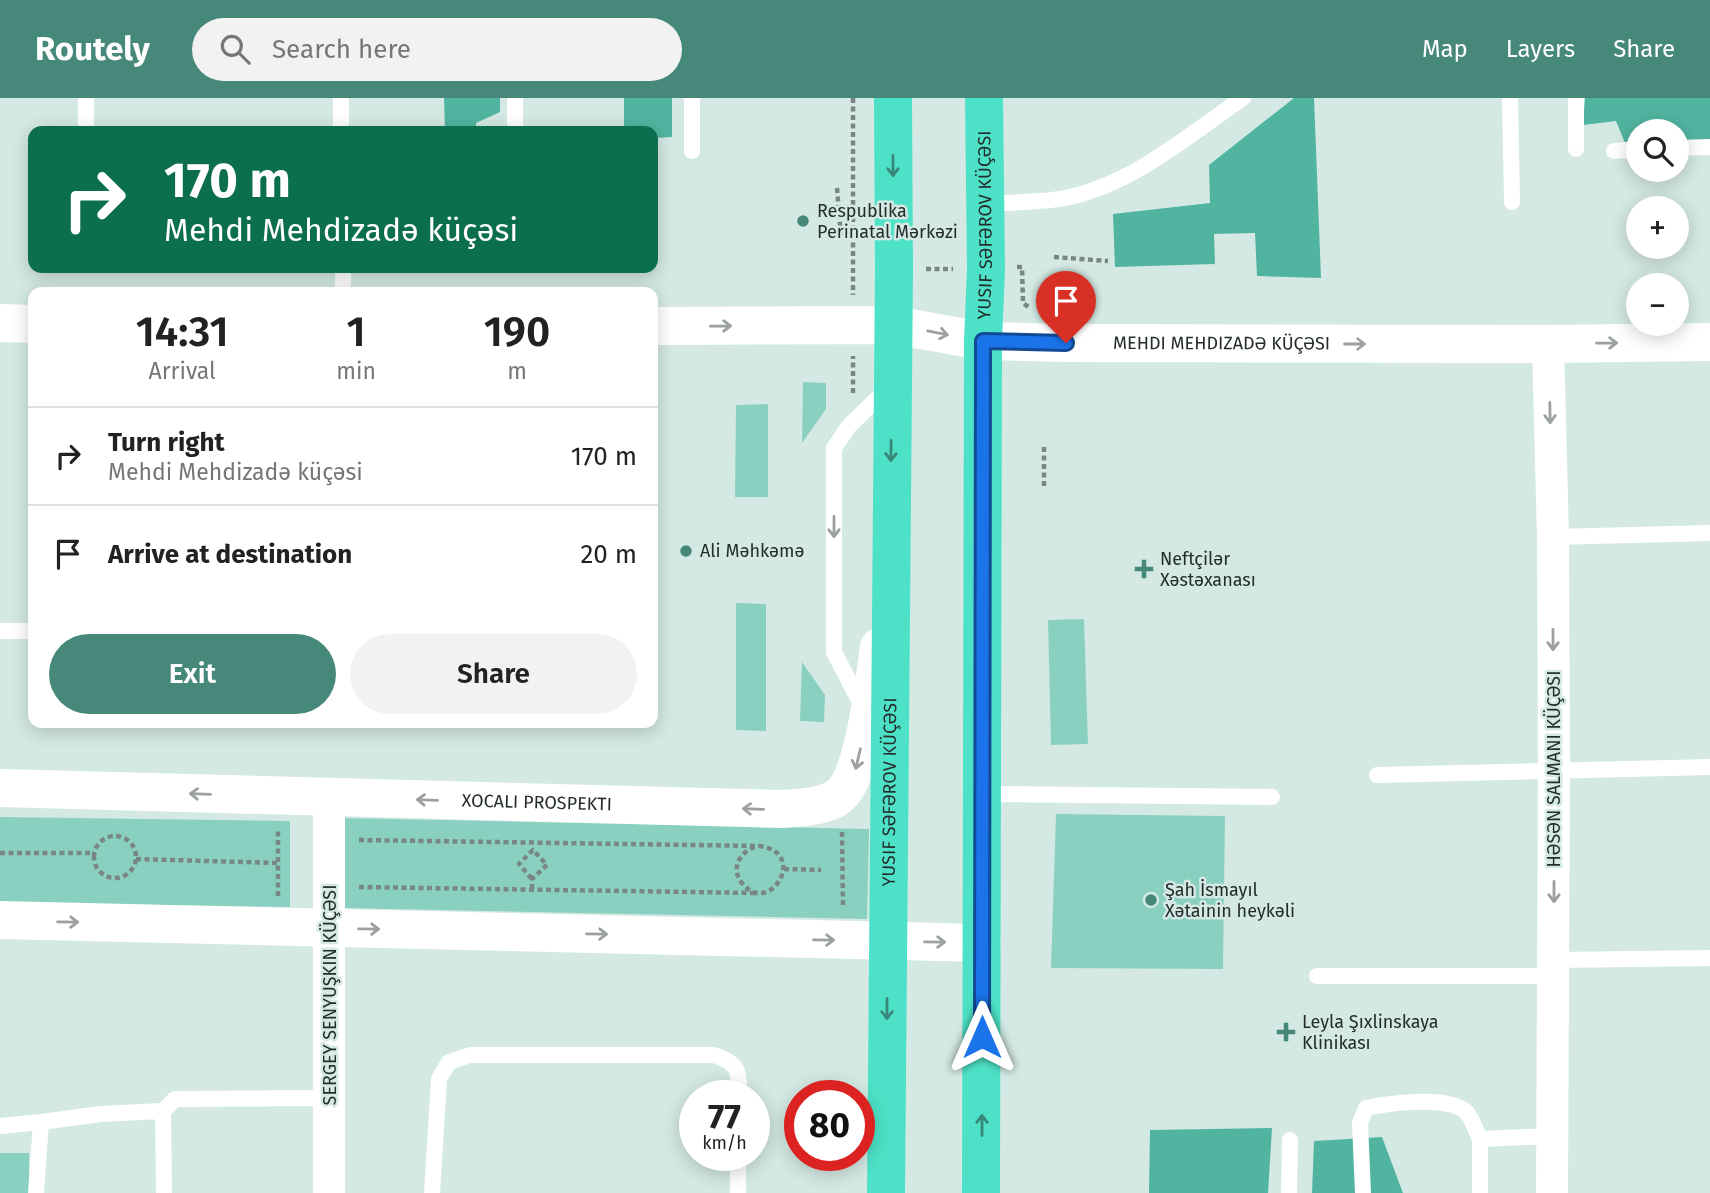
<!DOCTYPE html>
<meta charset="utf-8">
<style>
body{margin:0;font-family:"Fira Sans",sans-serif;background:#f2f2f2;color:#222;height:100vh;display:flex;flex-direction:column;font-size:26px;white-space:nowrap}
*{box-sizing:border-box;margin:0}
p{font-size:23px;color:#767676}
.icon{flex:none;width:38px;height:38px;fill:none;stroke:currentColor;stroke-width:2;stroke-linecap:round;stroke-linejoin:round}
.map{position:relative;flex:1;overflow:hidden}
.side{position:absolute;left:28px;top:189px;width:630px;height:441px;display:flex;flex-direction:column;background:#fff;border-radius:14px;box-shadow:0 4px 18px #0003}
.side>*{flex:none}
.hud{position:absolute;left:28px;top:28px;width:630px;height:147px;border-radius:14px;box-shadow:0 4px 18px #0003;background:#0b6e4f;color:#fff;overflow:hidden}
.tools{position:absolute;left:1626px;top:21px;display:grid;gap:14px}
.tools a{display:grid;place-items:center;width:63px;height:63px;border-radius:50%;background:#fff;box-shadow:0 4px 18px #0003;font-size:35px}
.speed{position:absolute;left:679px;top:982px;display:flex;gap:14px;font-size:35px;font-weight:700;text-align:center}
.speed>*{display:grid;place-content:center;width:91px;height:91px;border-radius:50%;background:#fff;box-shadow:0 4px 18px #0003;line-height:1}
.speed small{font-size:18px;font-weight:400}
.speed .limit{border:10px solid #d22;background:#fff;color:#111}
.pin{position:absolute;display:grid;place-items:center;width:60px;height:60px;color:#fff;margin:-72px -30px;border-radius:50% 50% 50% 0;rotate:-45deg;box-shadow:0 0 7px #0007}
.pin .icon{rotate:45deg}
.me{position:absolute;width:77px;margin:-38px;rotate:0deg;stroke-linejoin:round;filter:drop-shadow(0 0 5px #0008)}
.turn{display:flex;align-items:center;gap:24px;height:147px;padding:0 21px;font-size:32px}
.turn .icon{width:91px;height:91px;stroke-width:2.5}
.turn b{display:block;font-size:49px;line-height:60px}
.eta{display:flex;justify-content:space-evenly;align-items:center;height:119px;text-align:center}
.eta b{font-size:42px;font-weight:600;line-height:49px}
.action{display:flex;gap:14px;margin-top:auto;padding:14px 21px}
.action a{flex:1;height:80px;border-radius:42px;background:#46887a;color:#fff;font-size:28px;font-weight:600;line-height:80px;text-align:center}
.action a+a{background:#f2f2f2;color:#222}
ul{padding:0;list-style:none}
li{display:flex;align-items:center;gap:21px;height:98px;padding:0 21px;border-top:2px solid #e0e0e0}
li div{flex:1}
li b{display:block;font-size:26px}
li em{font-style:normal}
header{display:flex;align-items:center;gap:42px;box-sizing:border-box;height:98px;padding:0 35px;background:#46887a;color:#fff}
header strong{font-size:33px}
nav{display:flex;gap:38px;margin-inline-start:auto;font-size:24px}
.search{width:490px;height:63px;background:#f2f2f2;display:flex;align-items:center;gap:18px;box-sizing:border-box;padding:0 24px;border-radius:38px;color:#767676;font-size:26px}
.map>svg:first-child{display:block}
.green{fill:#8ad0c0}
.forest{fill:#51b4a0}
.lines{fill:none;stroke-linecap:round;stroke-linejoin:round}
.path{stroke:#798784;stroke-width:4.5;stroke-dasharray:5 3.5;stroke-linecap:butt}
.lane{stroke:#fff;stroke-width:16}
.street{stroke:#fff;stroke-width:32}
.secondary{stroke:#fff;stroke-width:38}
.highway{stroke:#4de2c7;stroke-width:38}
.oneway{stroke:#388879}
.oneway2{stroke:#9ca0a0}
.route-casing{stroke:#114b97;stroke-width:18}
.route{stroke:#1a73e8;stroke-width:12}
.poi-dot{fill:#46887a;stroke:#d4e9e4;stroke-width:2.5}
.labels{text-anchor:middle;stroke-width:5;stroke-linejoin:round;paint-order:stroke}
.poi-label{font-size:18px;fill:#242d2b;stroke:#d4e9e4;text-anchor:start}
.street-label{font-size:18px;fill:#242d2b;stroke:#d4e9e4}
</style>
<header>
<strong>Routely</strong>
<div class="search"><svg class="icon" aria-label="search" viewBox="0 0 24 24"><circle cx="10" cy="10" r="6"/><path d="M15 15l6 6"/></svg>Search here</div>
<nav><a>Map</a><a>Layers</a><a>Share</a></nav>
</header>
<div class="map">
<svg width="1710" height="1095" viewBox="0 0 1710 1095">
<rect width="100%" height="100%" fill="#d4e9e4"/>
<path class="green" d="M 803,284 L 826,285 L 826,311 L 802,345 Z
M 768,306 L 768,399 L 735,399 L 736,307 Z
M 736,505 L 766,506 L 766,633 L 736,632 Z
M 1084,521 L 1088,646 L 1051,647 L 1048,522 Z
M 802,564 L 825,597 L 824,624 L 800,623 Z
M 1056,716 L 1225,718 L 1223,871 L 1051,870 Z
M 0,719 L 290,723 L 290,809 L 0,805 Z
M 343,720 L 869,731 L 867,821 L 342,810 Z
M 0,1055 L 29,1055 L 29,1095 L 0,1095 Z"/>
<path class="forest" d="M 444,0 L 500,0 L 500,14 L 476,25 L 476,33 L 445,33 Z
M 624,0 L 672,0 L 672,39 L 653,40 L 653,33 L 624,33 Z
M 1294,0 L 1314,0 L 1321,180 L 1257,178 L 1255,135 L 1214,136 L 1215,166 L 1115,169 L 1113,116 L 1210,105 L 1209,67 Z
M 1585,0 L 1710,0 L 1710,49 L 1677,50 L 1676,33 L 1638,33 L 1638,51 L 1628,52 L 1616,23 L 1583,27 Z
M 1272,1030 L 1268,1095 L 1149,1095 L 1150,1032 Z
M 1382,1039 L 1403,1095 L 1312,1095 L 1314,1043 Z"/>
<g class="lines">
<path class="path" d="M 853,0 L 853,197
M 837,90 L 841,139
M 1054,159 L 1108,163
M 1017,169 L 1022,169 L 1023,205 L 1031,211
M 926,171 L 953,171
M 853,295 L 853,258
M 1044,388 L 1044,347
M 842,734 L 843,809
M94 759a21 21 0 1 1 42 0a21 21 0 1 1-42 0Z
M 359,742 L 759,748 C 810,754 769,820 742,785 C 729,769 742,751 759,748
M 0,755 L 94,755
M 136,761 L 278,765
M 784,771 L 821,772
M 359,789 L 757,795
M 532,791 L 532,781 L 547,767 L 533,752 L 519,766 L 532,781
M 278,798 L 278,730"/>
<path class="lane" d="M 86,0 L 86,33
M 341,0 L 341,33
M 692,0 L 692,53
M 1510,0 L 1512,104
M 1576,0 L 1576,51
M 515,33 L 515,0
M 1676,50 L 1710,49
M 1614,53 L 1638,51
M 984,106 C 1012,104 1043,105 1070,99 C 1135,84 1189,37 1243,0
M 343,170 L 343,194
M 1553,439 L 1710,435
M 0,533 L 33,533
M 863,610 L 834,554 L 834,350 L 849,328 L 888,290
M 1377,677 L 1710,669
M 982,696 L 1272,699
M 1554,862 L 1710,860
M 1317,878 L 1554,878
M 41,1024 L 101,1016 L 163,1013
M 0,1028 L 41,1024 L 36,1095
M 164,1095 L 163,1013 L 175,1001 L 330,1000
M 432,1095 L 439,981 L 449,964 L 470,957 L 714,957 C 739,966 739,972 739,998
M 738,1095 L 738,1057
M 1289,1095 L 1290,1042
M 1363,1095 L 1360,1025 L 1366,1010 C 1389,1005 1443,998 1464,1012 C 1471,1017 1476,1033 1480,1041 L 1552,1038
M 1480,1095 L 1480,1041"/>
<path class="street" d="M 1548,246 L 1553,439 L 1554,672 L 1552,1095
M 329,1095 L 329,699"/>
<g class="secondary">
<path d="M 0,225 L 33,226"/>
<path id="s1" d="M 653,228 L 893,227 L 983,243 L 1066,245 L 1548,246 L 1710,244"/>
<path id="s2" d="M 0,690 L 782,711 C 800,710 819,709 835,701 C 865,684 874,583 879,549"/>
<path d="M 0,822 L 982,845"/>
</g>
<g class="highway">
<path id="s3" d="M 886,1095 L 894,171 L 893,0"/>
<path id="s4" d="M 981,1095 L 983,243 L 986,171 L 984,0"/>
</g>
</g>
<defs><path id="oneway-shaft" d="M-6 0H5M1.5-3L5.5 0L1.5 3" fill="none" stroke-width="1.6" stroke-linecap="round" stroke-linejoin="round" transform="scale(1.75)"/></defs>
<g class="oneway">
<use href="#oneway-shaft" transform="translate(893 68) rotate(90)"/>
<use href="#oneway-shaft" transform="translate(891 353) rotate(91)"/>
<use href="#oneway-shaft" transform="translate(887 911) rotate(90)"/>
<use href="#oneway-shaft" transform="translate(982 1027) rotate(-90)"/>
</g>
<g class="oneway2">
<use href="#oneway-shaft" transform="translate(721 228) rotate(-1)"/>
<use href="#oneway-shaft" transform="translate(938 235) rotate(11)"/>
<use href="#oneway-shaft" transform="translate(1607 245) rotate(-1)"/>
<use href="#oneway-shaft" transform="translate(1355 246)"/>
<use href="#oneway-shaft" transform="translate(1550 315) rotate(89)"/>
<use href="#oneway-shaft" transform="translate(834 429) rotate(90)"/>
<use href="#oneway-shaft" transform="translate(1553 542) rotate(90)"/>
<use href="#oneway-shaft" transform="translate(858 661) rotate(103)"/>
<use href="#oneway-shaft" transform="translate(200 696) rotate(-178)"/>
<use href="#oneway-shaft" transform="translate(427 702) rotate(-178)"/>
<use href="#oneway-shaft" transform="translate(753 711) rotate(-178)"/>
<use href="#oneway-shaft" transform="translate(1554 794) rotate(90)"/>
<use href="#oneway-shaft" transform="translate(68 824) rotate(1)"/>
<use href="#oneway-shaft" transform="translate(369 831) rotate(1)"/>
<use href="#oneway-shaft" transform="translate(597 836) rotate(1)"/>
<use href="#oneway-shaft" transform="translate(824 842) rotate(1)"/>
<use href="#oneway-shaft" transform="translate(935 844) rotate(1)"/>
</g>
<g class="lines">
<defs>
<path id="route" d="M 982,939 L 983,243 L 1066,245"/>
</defs>
<use href="#route" class="route-casing"/>
<use href="#route" class="route"/>
</g>
<g class="poi-dot">
<circle cx="803" cy="123" r="7"/>
<circle cx="686" cy="453" r="7"/>
<path d="M1140.5 460.5h7v7h7v7h-7v7h-7v-7h-7v-7h7z"/>
<circle cx="1151" cy="802" r="7"/>
<path d="M1282.5 923.5h7v7h7v7h-7v7h-7v-7h-7v-7h7z"/>
</g>
<g class="labels">
<g class="poi-label">
<text x="817" y="119">Respublika<tspan x="817" dy="21">Perinatal Mərkəzi</tspan></text>
<text x="700" y="459">Ali Məhkəmə</text>
<text x="1160" y="467">Neftçilər<tspan x="1160" dy="21">Xəstəxanası</tspan></text>
<text x="1165" y="798">Şah İsmayıl<tspan x="1165" dy="21">Xətainin heykəli</tspan></text>
<text x="1302" y="930">Leyla Şıxlinskaya<tspan x="1302" dy="21">Klinikası</tspan></text>
</g>
<g class="street-label">
<text dy="6" stroke="none"><textPath href="#s4" startOffset="968">YUSIF SƏFƏROV KÜÇƏSI</textPath></text>
<text dy="6" stroke="none"><textPath href="#s1" startOffset="570">MEHDI MEHDIZADƏ KÜÇƏSI</textPath></text>
<text transform="translate(1554 671) rotate(-90)" y="6">HƏSƏN SALMANI KÜÇƏSI</text>
<text dy="6" stroke="none"><textPath href="#s3" startOffset="401">YUSIF SƏFƏROV KÜÇƏSI</textPath></text>
<text dy="6" stroke="none"><textPath href="#s2" startOffset="537">XOCALI PROSPEKTI</textPath></text>
<text transform="translate(330 897) rotate(-90)" y="6">SERGEY SENYUŞKIN KÜÇƏSI</text>
</g>
</g>
</svg>
<div class="tools">
<a><svg class="icon" aria-label="search" viewBox="0 0 24 24"><circle cx="10" cy="10" r="6"/><path d="M15 15l6 6"/></svg></a>
<a>+</a>
<a>−</a>
</div>
<div class="speed"><div>77<small>km/h</small></div><div class="limit">80</div></div>
<div class="pin" style="left:1066px;top:245px;background:#d93025"><svg class="icon" aria-label="arrive" viewBox="0 0 24 24"><path d="M6 21V4h12l-3 4 3 4H6"/></svg></div>
<svg class="me" style="left:982px;top:939px" viewBox="-20 -20 40 40"><path d="M0-17L14 15 0 8-14 15z" fill="#1a73e8" stroke="#fff" stroke-width="4"/></svg>
<div class="hud">
<div class="turn"><svg class="icon" aria-label="right" viewBox="0 0 24 24"><path d="M7 20v-9h11M14 6l5 5-5 5"/></svg><div><b>170 m</b>Mehdi Mehdizadə küçəsi</div></div>
</div>
<section class="side">
<div class="eta">
<div><b>14:31</b><p>Arrival</p></div>
<div><b>1</b><p>min</p></div>
<div><b>190</b><p>m</p></div>
</div>
<ul>
<li><svg class="icon" aria-label="right" viewBox="0 0 24 24"><path d="M7 20v-9h11M14 6l5 5-5 5"/></svg><div><b>Turn right</b><p>Mehdi Mehdizadə küçəsi</p></div><em>170 m</em></li>
<li><svg class="icon" aria-label="arrive" viewBox="0 0 24 24"><path d="M6 21V4h12l-3 4 3 4H6"/></svg><div><b>Arrive at destination</b></div><em>20 m</em></li>
</ul>
<div class="action"><a>Exit</a><a>Share</a></div>
</section>
</div>
